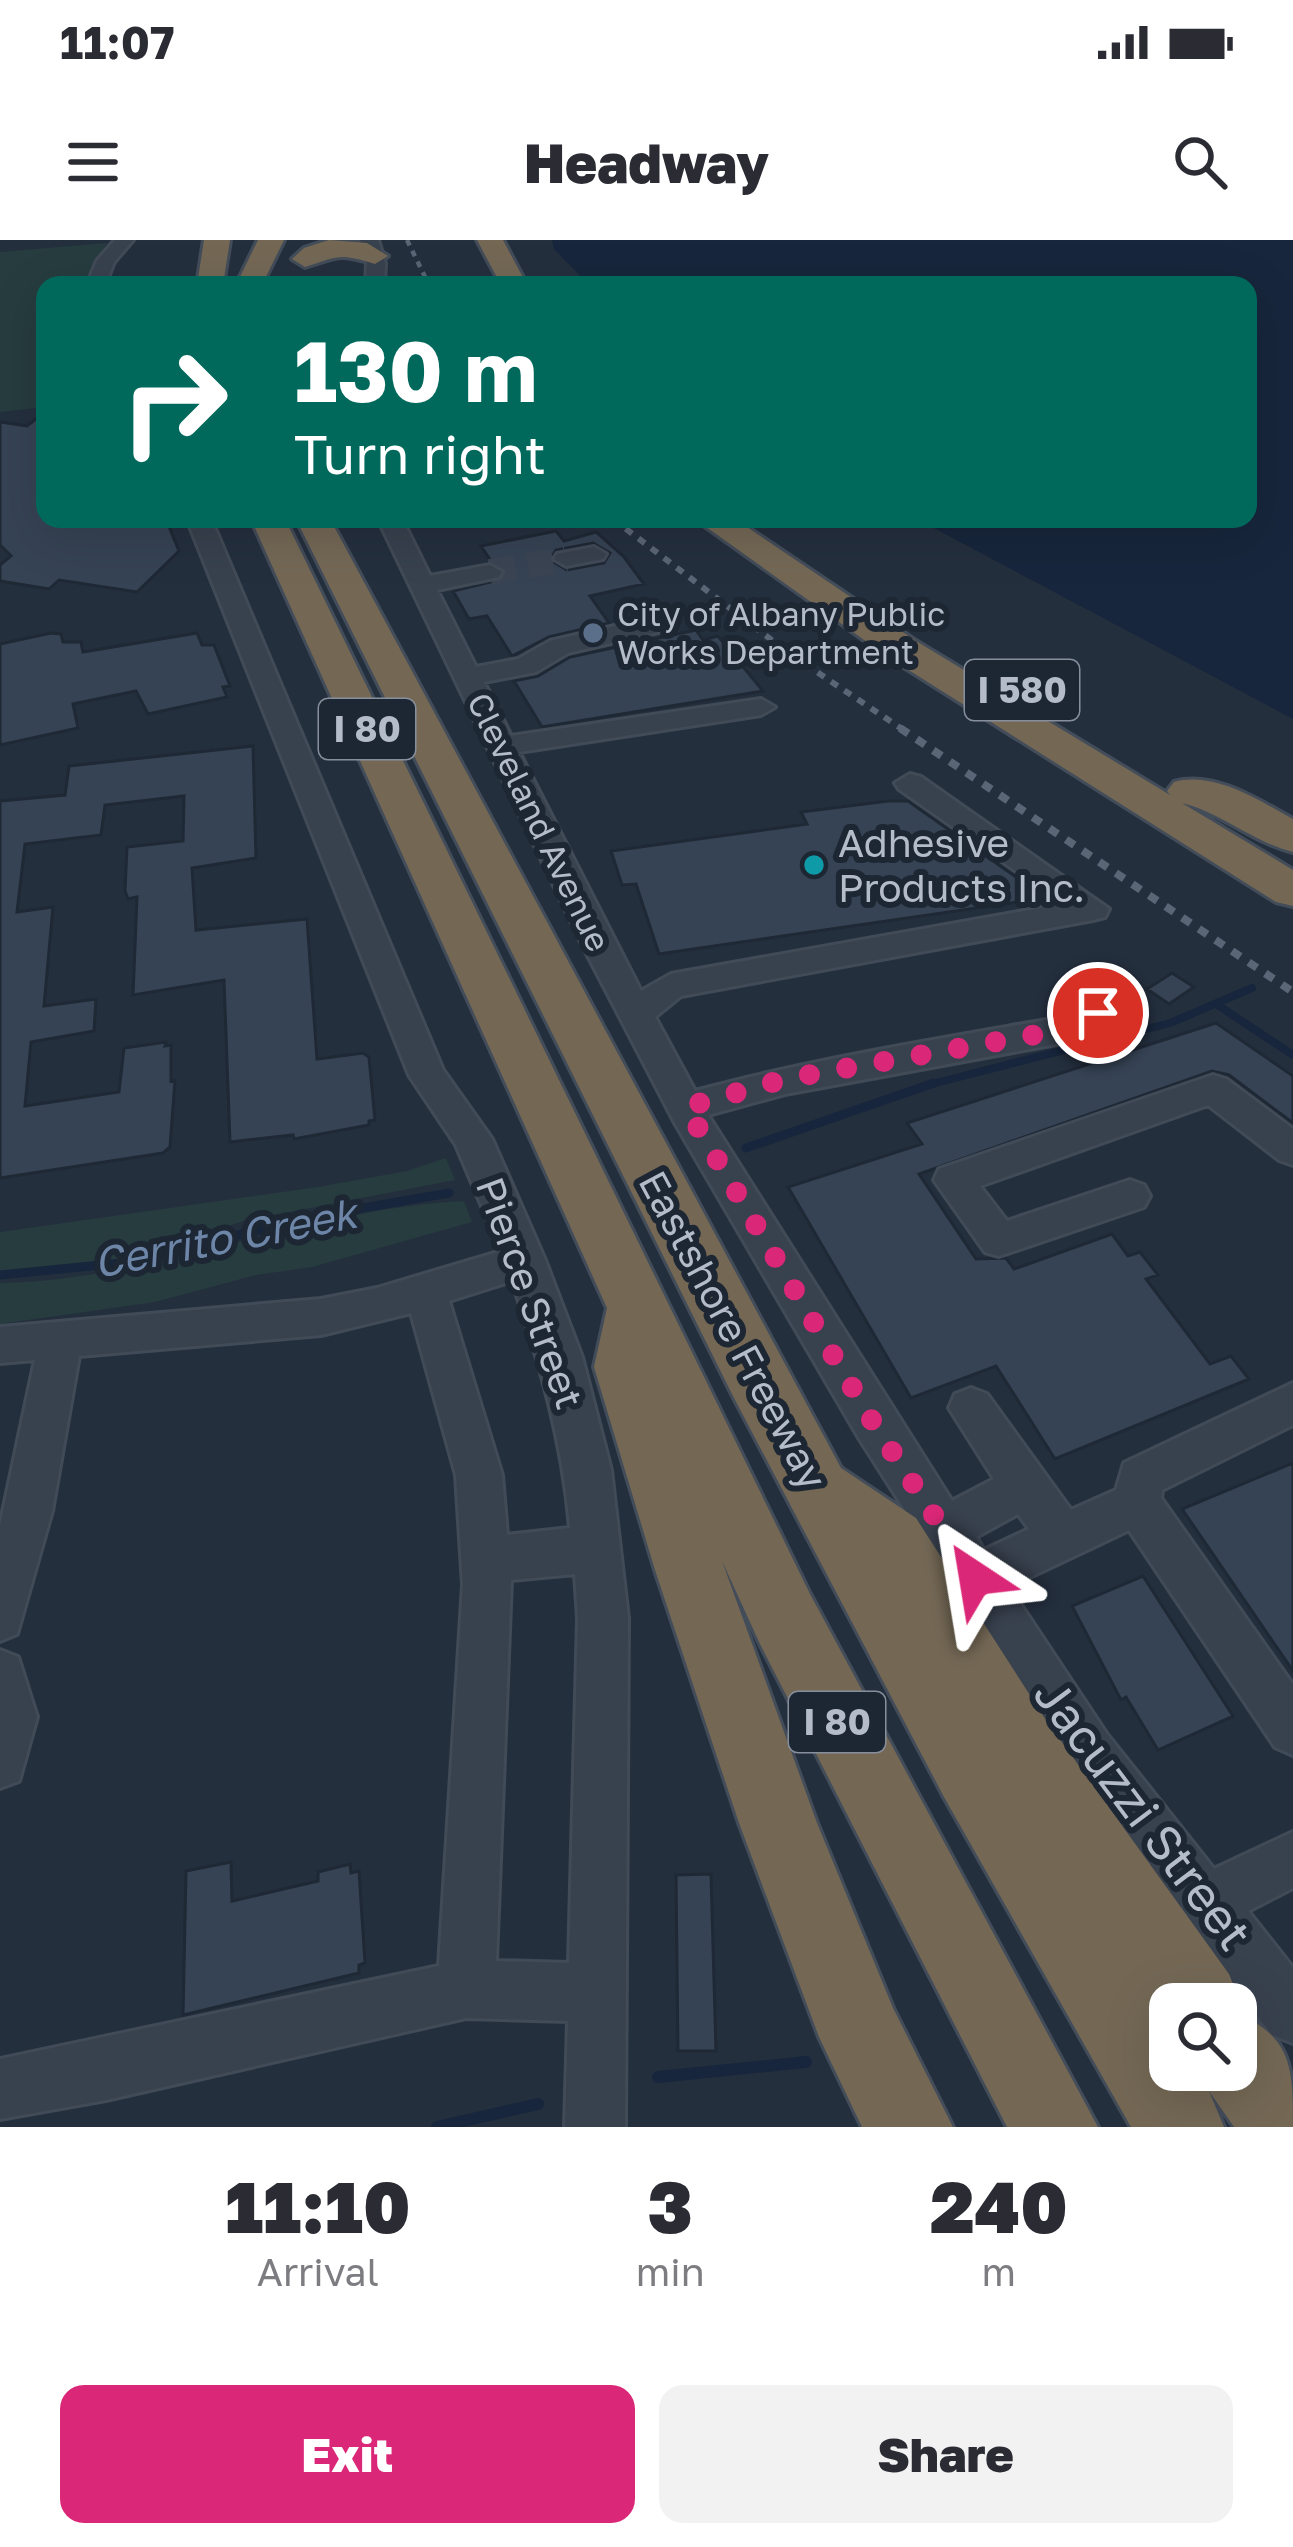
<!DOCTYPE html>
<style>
body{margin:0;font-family:"Golos Text",sans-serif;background:#f2f2f3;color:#2b2b33;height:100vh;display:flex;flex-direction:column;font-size:45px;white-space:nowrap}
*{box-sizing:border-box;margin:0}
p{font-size:39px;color:#7c7c81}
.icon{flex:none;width:66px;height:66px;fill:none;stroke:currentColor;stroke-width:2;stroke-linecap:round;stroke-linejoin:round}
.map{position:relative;height:1887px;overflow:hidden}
.details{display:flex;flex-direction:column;background:#fff;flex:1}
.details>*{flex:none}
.banner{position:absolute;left:36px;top:36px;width:1221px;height:252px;border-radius:24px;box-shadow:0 12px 48px #0002;background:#00695c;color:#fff;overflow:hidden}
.buttons{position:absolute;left:1149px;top:1743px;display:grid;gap:24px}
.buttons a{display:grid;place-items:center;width:108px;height:108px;border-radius:24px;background:#fff;box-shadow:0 12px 48px #0002;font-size:60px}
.pin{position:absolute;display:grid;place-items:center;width:102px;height:102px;color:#fff;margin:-51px;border:6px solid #fff;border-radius:50%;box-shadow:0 3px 12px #0007}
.me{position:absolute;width:132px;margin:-66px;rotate:327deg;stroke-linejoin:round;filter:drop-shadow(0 0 9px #0008)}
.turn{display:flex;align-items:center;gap:42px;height:252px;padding:0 60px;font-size:54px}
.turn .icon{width:156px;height:156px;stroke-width:2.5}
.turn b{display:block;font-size:84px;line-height:102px}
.eta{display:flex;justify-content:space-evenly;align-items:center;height:204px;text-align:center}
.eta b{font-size:72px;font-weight:800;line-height:84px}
.cta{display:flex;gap:24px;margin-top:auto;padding:24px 60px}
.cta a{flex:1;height:138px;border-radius:24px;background:#db2777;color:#fff;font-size:48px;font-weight:800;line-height:138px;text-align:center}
.cta a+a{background:#f2f2f3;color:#2b2b33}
.status{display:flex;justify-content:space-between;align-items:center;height:84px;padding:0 60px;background:#fff;direction:ltr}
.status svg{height:33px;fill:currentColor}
header{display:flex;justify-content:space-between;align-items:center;height:156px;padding:0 60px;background:#fff;font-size:54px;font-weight:800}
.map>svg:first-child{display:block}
.green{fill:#263c3f}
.water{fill:#17263c}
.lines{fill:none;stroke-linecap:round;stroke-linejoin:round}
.stream-far2{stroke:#17263c;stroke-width:8}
.stream-far1{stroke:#17263c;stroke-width:9}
.stream{stroke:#17263c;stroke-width:12}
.building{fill:#364354;stroke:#1f2835;stroke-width:3;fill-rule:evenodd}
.minor-tunnel{stroke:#3a4453;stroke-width:26;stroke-dasharray:26 12;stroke-linecap:butt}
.minor-casing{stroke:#414a57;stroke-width:6}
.highway-casing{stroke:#434c59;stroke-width:6}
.minor{fill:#38414e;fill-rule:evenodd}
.highway{fill:#746855;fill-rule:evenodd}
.rail-far2{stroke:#5a6575;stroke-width:4.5;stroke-dasharray:6 6;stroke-linecap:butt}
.rail-far1{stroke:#5a6575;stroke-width:6;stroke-dasharray:8 8;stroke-linecap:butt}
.rail{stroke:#5a6575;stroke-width:8;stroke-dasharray:10 10;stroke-linecap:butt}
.route{stroke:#db2777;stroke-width:21;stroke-dasharray:0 37.8}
.service-dot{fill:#5c6f8a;stroke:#1d2633;stroke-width:4.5}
.culture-dot{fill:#0f9aa8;stroke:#1d2633;stroke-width:4.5}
.labels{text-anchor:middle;stroke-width:12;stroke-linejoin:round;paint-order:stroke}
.far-poi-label{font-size:33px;fill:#b4bcc9;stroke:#1d2633;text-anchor:start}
.far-street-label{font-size:33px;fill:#b4bcc9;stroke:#1d2633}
.shield{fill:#1d2633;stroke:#878f9c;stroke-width:3}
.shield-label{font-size:36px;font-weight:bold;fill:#b4bcc9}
.poi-label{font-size:39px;fill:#b4bcc9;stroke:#1d2633;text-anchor:start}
.street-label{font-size:39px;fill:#b4bcc9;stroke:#1d2633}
.water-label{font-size:42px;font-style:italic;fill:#6d86a8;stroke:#1d2633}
.near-street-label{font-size:48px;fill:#b4bcc9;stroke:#1d2633}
</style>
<div class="status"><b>11:07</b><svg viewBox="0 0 49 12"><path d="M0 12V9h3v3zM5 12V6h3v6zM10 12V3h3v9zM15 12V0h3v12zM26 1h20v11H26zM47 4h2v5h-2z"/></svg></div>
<header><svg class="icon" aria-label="menu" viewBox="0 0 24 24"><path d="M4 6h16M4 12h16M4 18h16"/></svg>Headway<svg class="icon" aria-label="search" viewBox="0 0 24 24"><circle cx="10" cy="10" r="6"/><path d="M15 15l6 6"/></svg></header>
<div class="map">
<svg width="1293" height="1887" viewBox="0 0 1293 1887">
<rect width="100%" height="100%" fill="#242f3e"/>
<path class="green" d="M 107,3 L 82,45 L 45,45 L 45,167 L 0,172 L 0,12 Z
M 446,918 L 455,940 L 243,981 L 137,1018 L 0,1031 L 0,992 L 318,947 L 407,931 Z
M 464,961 L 472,982 L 312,1027 L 256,1035 L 155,1062 L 0,1084 L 0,1043 C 158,1040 306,969 464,961 Z"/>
<path class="water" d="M 552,0 L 1293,0 L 1293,479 L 917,279 L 1248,279 L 1248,45 L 589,45 L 554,9 Z"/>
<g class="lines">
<path class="stream-far2" d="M 1219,766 L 1293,815
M 924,846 L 1170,783 L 1252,748"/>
<path class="stream-far1" d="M 746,908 L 934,843
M 0,1035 L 121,1023 L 317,976 L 449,953"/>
<path class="stream" d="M 658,1837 L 806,1822
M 437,1887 L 538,1864"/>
</g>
<path class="building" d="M 45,172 L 45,279 L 166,279 L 179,311 L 137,352 L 59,340 L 49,349 L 0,341 L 0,325 L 11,316 L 0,305 L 0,182 L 27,186 Z
M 556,291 L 564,301 L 596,292 L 624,317 L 644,344 L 590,356 L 609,383 L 549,397 L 512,416 L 487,376 L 469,379 L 453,351 L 503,339 L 506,331 L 491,321 L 481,306 ZM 593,303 L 610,313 L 604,323 L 567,330 L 550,320 L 556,310 Z
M 696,390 L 703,400 L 718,396 L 763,451 L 542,487 L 514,441 L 538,436 L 570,417 Z
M 51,393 L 61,394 L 63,402 L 81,402 L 83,412 L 197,393 L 202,405 L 214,405 L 230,446 L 223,447 L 227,457 L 148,474 L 136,451 L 73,464 L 78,488 L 0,505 L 0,404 Z
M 253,506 L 256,618 L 192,628 L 196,690 L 307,679 L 317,819 L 363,813 L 369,817 L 375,880 L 369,881 L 369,885 L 294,899 L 293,895 L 230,902 L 224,740 L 133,755 L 137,657 L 128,659 L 125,651 L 127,607 L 183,601 L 184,556 L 105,565 L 101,595 L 25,604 L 17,672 L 53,667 L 44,766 L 96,759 L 94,791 L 31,802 L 25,866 L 119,852 L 124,808 L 166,802 L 165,806 L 171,805 L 171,841 L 175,840 L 170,907 L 163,913 L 0,938 L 0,561 L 65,555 L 69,526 Z
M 888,561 L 908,561 L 1046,658 L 659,714 L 636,644 L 622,645 L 611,611 L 807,584 L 801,572 Z
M 1172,733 L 1194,747 L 1169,764 L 1147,749 Z
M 1216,783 L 1293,836 L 1293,883 L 1229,835 L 1212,831 L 919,934 L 976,1019 L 1006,1018 L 1014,1029 L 1112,994 L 1128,1016 L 1140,1012 L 1158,1035 L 1146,1039 L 1210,1124 L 1231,1116 L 1249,1139 L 1055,1219 L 996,1126 L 911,1158 L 788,947 L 922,904 L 907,883 Z
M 1293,1223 L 1293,1431 L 1182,1269 Z
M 1143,1336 L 1233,1476 L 1158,1510 L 1126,1457 L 1121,1460 L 1072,1366 Z
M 231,1622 L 232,1661 L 318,1641 L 318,1632 L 350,1624 L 351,1633 L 359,1631 L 365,1723 L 359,1725 L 359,1733 L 183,1775 L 186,1631 Z
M 711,1634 L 716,1811 L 678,1811 L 676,1635 Z"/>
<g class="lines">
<path class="minor-tunnel" d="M 490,332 L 566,319"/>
<defs>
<path id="minor" d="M 115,0 L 133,0 L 114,22 L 105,45 L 87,45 L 97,21 Z
M 360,0 L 378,0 L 385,23 L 384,45 L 366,45 L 367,23 Z
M 187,279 L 211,279 L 443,830 L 492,899 L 545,1020 L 582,1117 L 611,1230 L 628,1378 L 625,1887 L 565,1887 L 568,1781 L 466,1778 L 106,1860 L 0,1879 L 0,1819 L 439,1726 L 463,1345 L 456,1235 L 411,1073 L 321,1095 L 79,1116 L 52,1271 L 17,1394 L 0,1401 L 0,1286 L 35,1120 L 0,1123 L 0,1087 L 321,1059 L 377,1048 L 501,1011 L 456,905 L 409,835 ZM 512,1041 C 540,1122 563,1203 570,1288 L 507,1295 L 502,1235 L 449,1061 ZM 575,1334 L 578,1378 L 569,1723 L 496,1721 L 511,1340 Z
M 378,279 L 402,279 L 430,336 L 490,325 L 502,332 L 499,337 L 437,350 L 476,427 L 518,419 L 550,401 L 662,375 L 675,383 L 671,389 L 568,413 L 536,432 L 484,442 L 511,496 L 761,459 L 775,467 L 761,475 L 519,512 L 641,751 L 671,734 L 1063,664 L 899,549 L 895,543 L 910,534 L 921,537 L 1109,669 L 1105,677 L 1093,680 L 681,756 L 655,777 L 695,851 C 813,819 932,800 1052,779 C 1081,774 1105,740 1136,749 L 1141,758 L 1136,767 L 1073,801 L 785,854 L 708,875 L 952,1261 L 994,1239 L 949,1168 L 955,1154 L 971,1148 L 987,1154 L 1071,1270 L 1116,1250 L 1124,1223 L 1293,1143 L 1293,1185 L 1162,1250 L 1161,1258 L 1293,1445 L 1293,1515 L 1275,1507 L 1129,1290 L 1009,1347 L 1106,1493 L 1214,1629 L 1293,1592 L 1293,1648 L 1248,1671 L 1293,1728 L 1293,1803 L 1272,1795 L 1070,1529 L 859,1198 L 675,883 L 584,708 ZM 1018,1274 L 1029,1289 L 984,1310 L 976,1297 Z
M 594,307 L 606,314 L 603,319 L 566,326 L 554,319 L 557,314 Z
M 1213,835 L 1226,839 L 1293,889 L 1293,925 L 1279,920 L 1208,865 L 980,946 L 1007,981 L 1130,940 L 1144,945 L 1150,956 L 1144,967 L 999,1016 L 985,1012 L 934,940 L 939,929 Z
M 0,1410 L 18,1417 L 37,1477 L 19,1541 L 0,1548 Z"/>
<path id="highway" d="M 204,0 L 230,0 L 223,45 L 197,45 Z
M 258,0 L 284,0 L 262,45 L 236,45 Z
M 329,0 L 367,3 L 388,16 L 375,24 C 337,13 341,16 305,27 L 292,19 L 304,8 Z
M 477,0 L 503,0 L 527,45 L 501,45 Z
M 251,279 L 285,279 L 810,1354 L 1098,1887 L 1007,1887 L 760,1404 L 722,1321 L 817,1583 L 893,1768 L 953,1887 L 862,1887 L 819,1797 L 739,1583 L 655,1330 L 594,1127 L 607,1068 Z
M 296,279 L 330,279 L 841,1228 L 916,1278 L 1046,1480 L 1229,1734 L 1241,1764 L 1237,1773 C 1293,1798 1293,1829 1293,1887 L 1234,1887 L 1209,1851 L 1224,1887 L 1131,1887 L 944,1557 L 733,1156 ZM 1170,1764 L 1236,1764 L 1236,1830 L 1199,1830 L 1204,1844 L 1196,1830 L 1170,1830 Z
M 695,279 L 735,279 L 916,401 L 1170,555 L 1167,551 L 1174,542 C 1215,531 1258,560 1293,579 L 1293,612 C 1253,602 1222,573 1182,563 L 1293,630 L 1293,666 L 1276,662 L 888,417 Z"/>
</defs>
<use href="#minor" class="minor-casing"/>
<use href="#highway" class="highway-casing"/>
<use href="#minor" class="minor"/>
<use href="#highway" class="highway"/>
<path class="rail-far2" d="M 407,0 L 429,45"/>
<path class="rail-far1" d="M 613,279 L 790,414 L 905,491"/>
<path class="rail" d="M 900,488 L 1293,752"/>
</g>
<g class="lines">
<path class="route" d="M 975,1338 L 874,1184 L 686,867 L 785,839 L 1073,788 L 1098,773"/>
</g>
<circle class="service-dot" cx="593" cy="393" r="12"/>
<circle class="culture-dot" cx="814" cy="625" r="12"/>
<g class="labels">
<g class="far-poi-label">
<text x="617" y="386">City of Albany Public<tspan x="617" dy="38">Works Department</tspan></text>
</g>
<g class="far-street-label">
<text transform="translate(539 582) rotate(64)" y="12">Cleveland Avenue</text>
</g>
<g class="shield">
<rect x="965" y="420" width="114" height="60" rx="9"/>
<rect x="319" y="459" width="96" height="60" rx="9"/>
<rect x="789" y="1452" width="96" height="60" rx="9"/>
</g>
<g class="shield-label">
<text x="1022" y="463">I 580</text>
<text x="367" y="502">I 80</text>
<text x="837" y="1495">I 80</text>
</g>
<g class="poi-label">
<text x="838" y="617">Adhesive<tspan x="838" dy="45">Products Inc.</tspan></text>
</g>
<g class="street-label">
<text transform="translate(530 1053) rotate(70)" y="14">Pierce Street</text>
<text transform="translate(733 1090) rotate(62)" y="14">Eastshore Freeway</text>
</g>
<g class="water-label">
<text transform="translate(225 998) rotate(-11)" y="15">Cerrito Creek</text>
</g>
<g class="near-street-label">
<text transform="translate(1143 1574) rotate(53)" y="17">Jacuzzi Street</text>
</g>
</g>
</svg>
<div class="buttons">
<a><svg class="icon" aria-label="search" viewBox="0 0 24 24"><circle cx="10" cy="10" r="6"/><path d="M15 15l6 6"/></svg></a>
</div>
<div class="pin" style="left:1098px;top:773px;background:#d93025"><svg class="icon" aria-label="arrive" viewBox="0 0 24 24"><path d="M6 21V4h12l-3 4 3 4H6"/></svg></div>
<svg class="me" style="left:975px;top:1338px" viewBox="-20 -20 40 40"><path d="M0-17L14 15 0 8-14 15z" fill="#db2777" stroke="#fff" stroke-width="4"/></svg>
<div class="banner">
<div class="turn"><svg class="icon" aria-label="right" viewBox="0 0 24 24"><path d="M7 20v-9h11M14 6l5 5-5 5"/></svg><div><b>130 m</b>Turn right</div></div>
</div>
</div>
<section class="details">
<div class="eta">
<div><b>11:10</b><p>Arrival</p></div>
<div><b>3</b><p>min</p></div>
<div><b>240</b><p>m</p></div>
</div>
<div class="cta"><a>Exit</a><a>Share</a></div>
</section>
